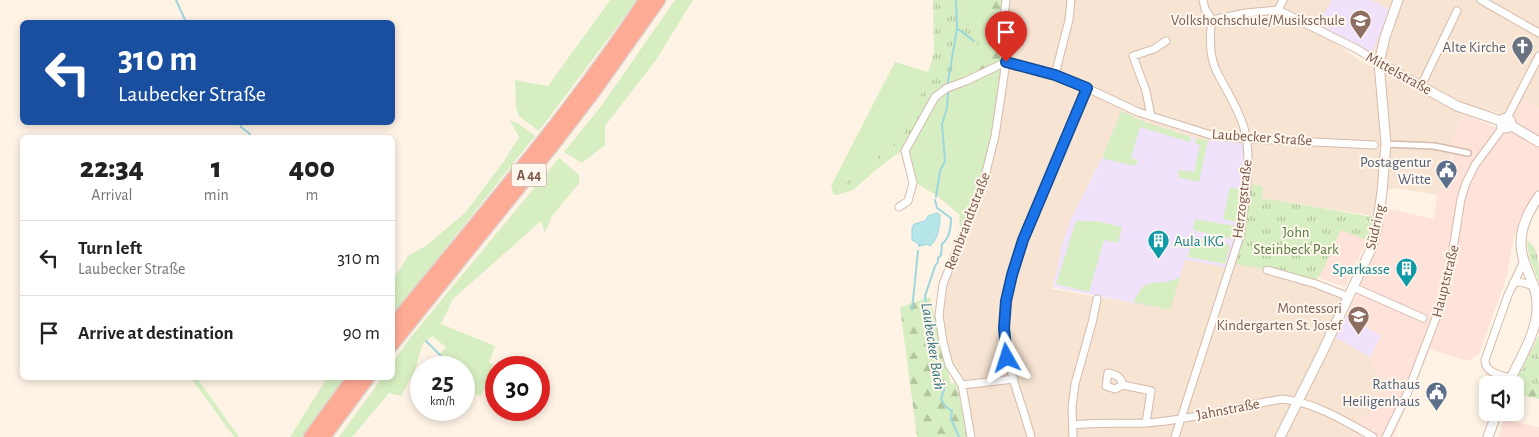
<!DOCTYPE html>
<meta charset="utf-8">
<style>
body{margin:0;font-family:"Alegreya Sans",sans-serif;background:#f2f2f2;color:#222;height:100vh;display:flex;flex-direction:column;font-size:19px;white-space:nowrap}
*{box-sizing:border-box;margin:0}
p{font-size:16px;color:#767676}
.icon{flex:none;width:28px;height:28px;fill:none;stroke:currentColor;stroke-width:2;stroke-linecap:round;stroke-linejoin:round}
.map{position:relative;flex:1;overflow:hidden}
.panel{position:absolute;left:20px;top:135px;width:375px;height:245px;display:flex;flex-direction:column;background:#fff;border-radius:8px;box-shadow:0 2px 8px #0003}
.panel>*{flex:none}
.banner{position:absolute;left:20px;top:20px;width:375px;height:105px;border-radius:8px;box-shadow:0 2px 8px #0003;background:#1a4fa0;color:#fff;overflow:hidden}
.buttons{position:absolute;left:1479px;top:376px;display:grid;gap:10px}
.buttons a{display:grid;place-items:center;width:45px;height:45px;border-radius:8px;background:#fff;box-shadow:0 2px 8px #0003;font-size:25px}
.speed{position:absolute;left:410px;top:356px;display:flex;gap:10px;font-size:25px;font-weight:700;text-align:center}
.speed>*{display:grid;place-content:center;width:65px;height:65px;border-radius:50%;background:#fff;box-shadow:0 2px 8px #0003;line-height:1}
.speed small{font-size:12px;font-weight:400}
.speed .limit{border:8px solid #d22;background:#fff;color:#111}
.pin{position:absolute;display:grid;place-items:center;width:42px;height:42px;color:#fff;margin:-51px -21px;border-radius:50% 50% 50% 0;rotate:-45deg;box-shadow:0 0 5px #0007}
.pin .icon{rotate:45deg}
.me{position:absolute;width:55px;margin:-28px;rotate:354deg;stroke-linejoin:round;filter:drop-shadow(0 0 4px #0008)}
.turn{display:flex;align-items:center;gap:18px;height:105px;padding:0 15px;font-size:22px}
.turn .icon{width:65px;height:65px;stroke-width:2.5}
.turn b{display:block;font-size:35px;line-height:42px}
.eta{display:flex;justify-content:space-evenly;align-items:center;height:85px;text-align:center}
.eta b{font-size:30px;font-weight:800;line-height:35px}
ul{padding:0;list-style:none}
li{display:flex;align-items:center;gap:15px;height:75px;padding:0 15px;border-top:1px solid #e0e0e0}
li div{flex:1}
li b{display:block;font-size:19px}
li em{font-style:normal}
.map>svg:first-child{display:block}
.residential{fill:#f7e4d3}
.commercial{fill:#ffe2d9}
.education{fill:#f0e2fb}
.grass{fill:#d7eec2}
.forest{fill:url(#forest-firs)}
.park{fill:url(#park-tufts)}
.water{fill:#b7e6ea;stroke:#9cd7dd}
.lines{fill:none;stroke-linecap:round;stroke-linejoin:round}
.stream{stroke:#9cd7dd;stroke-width:2}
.pedestrian-casing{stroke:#d4bbac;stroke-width:8}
.minor-casing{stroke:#d4bbac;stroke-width:9}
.tertiary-casing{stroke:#d4bbac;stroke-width:11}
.motorway-casing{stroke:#dcd3cf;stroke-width:15}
.pedestrian{stroke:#fff;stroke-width:5}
.minor{stroke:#fff;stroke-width:7}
.tertiary{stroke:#fff;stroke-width:9}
.motorway{stroke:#feab96;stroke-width:12}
.route-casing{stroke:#114b97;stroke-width:12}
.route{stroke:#1a73e8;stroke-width:9}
.labels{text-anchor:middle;stroke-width:4;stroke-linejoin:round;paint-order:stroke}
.shield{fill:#fff7ee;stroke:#a28679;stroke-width:1}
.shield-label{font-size:14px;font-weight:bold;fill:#7a5647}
.education-label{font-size:15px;fill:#785e54;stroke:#fff7ee;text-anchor:end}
.worship-label{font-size:15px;fill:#5b616d;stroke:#fff7ee;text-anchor:end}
.street-label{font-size:15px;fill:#7a5647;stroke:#fff7ee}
.service-label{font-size:15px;fill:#4e5e75;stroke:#fff7ee;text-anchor:end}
.park-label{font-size:15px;fill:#527b3c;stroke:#fff7ee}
.culture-label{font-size:15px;fill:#0d838f;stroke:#fff7ee;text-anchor:start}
.water-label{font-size:16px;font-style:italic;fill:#397a81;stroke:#fff7ee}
</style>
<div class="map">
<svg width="1539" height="437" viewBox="0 0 1539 437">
<defs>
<pattern id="forest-firs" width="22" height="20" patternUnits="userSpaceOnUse" patternTransform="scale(1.25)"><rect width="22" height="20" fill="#d7eec2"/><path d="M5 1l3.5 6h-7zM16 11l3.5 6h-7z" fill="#b3c49f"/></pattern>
<pattern id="park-tufts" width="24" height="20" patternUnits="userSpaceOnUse" patternTransform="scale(1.25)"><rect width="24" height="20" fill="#d7eec2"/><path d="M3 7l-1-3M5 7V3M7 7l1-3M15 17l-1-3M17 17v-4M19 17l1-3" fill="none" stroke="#b3c49f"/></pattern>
</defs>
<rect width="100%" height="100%" fill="#fef3e5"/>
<path class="residential" d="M 1006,0 L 1539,0 L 1539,109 L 1523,100 L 1515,117 L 1463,104 L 1394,64 L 1310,24 L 1359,60 L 1463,114 L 1450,146 L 1451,159 L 1437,195 L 1396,188 L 1380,191 L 1376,216 L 1261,198 L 1246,184 L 1236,142 L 1208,140 L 1191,137 L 1145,122 L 1121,111 L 1102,158 L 1090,180 L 1073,221 L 1052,289 L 1170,309 L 1185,259 L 1226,267 L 1232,263 L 1267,270 L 1343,295 L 1327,333 L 1370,357 L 1382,385 L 1352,437 L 970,437 L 956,383 L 949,365 L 939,315 L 943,284 L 983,184 Z"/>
<path class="commercial" d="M 1522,100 L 1539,109 L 1539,188 L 1520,219 L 1513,241 L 1506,279 L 1479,354 L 1467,361 L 1430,349 L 1394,435 L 1395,437 L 1352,437 L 1382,385 L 1370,357 L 1380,336 L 1346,316 L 1373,257 L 1384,208 L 1434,219 L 1437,195 L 1453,159 L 1450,146 L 1463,114 L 1505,131 L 1515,117 Z
M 1341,227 L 1368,238 L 1345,287 L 1316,277 Z
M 1507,420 L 1539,427 L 1539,437 L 1499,437 L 1503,421 Z"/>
<path class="education" d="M 1332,0 L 1371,0 L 1390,10 L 1372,53 L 1316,26 Z
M 1121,111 L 1145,122 L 1191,137 L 1208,140 L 1236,142 L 1248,146 L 1240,236 L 1226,267 L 1185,260 L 1170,310 L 1053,287 L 1063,242 L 1071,219 L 1102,158 Z
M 1346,316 L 1381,336 L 1370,357 L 1335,337 Z"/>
<path class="grass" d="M 610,0 L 637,0 L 539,131 L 519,116 L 516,108 L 515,80 L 548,86 Z
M 675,0 L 693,0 L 656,60 L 605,126 L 605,145 L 582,163 L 564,152 L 602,105 Z
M 962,0 L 989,0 L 990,1 L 988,19 L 992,45 L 990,56 L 981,67 L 967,80 L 1006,62 L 983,184 L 964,229 L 959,225 L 960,215 L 936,195 L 916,183 L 905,151 L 927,112 L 947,88 L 962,49 L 973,27 L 963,14 Z
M 895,62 L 928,72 L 922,92 L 901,139 L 879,156 L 873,165 L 862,174 L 852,178 L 842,186 L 837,195 L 834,195 L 831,186 Z
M 1121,111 L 1145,122 L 1191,137 L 1190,142 L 1140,127 L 1131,158 L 1138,160 L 1135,166 L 1102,158 Z
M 510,120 L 519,124 L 535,136 L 393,314 L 393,280 L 408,256 L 427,245 L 465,213 L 504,161 L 519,137 Z
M 1196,138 L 1208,140 L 1199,182 L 1178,177 L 1179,170 L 1194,172 L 1200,145 L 1195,143 Z
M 559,158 L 578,174 L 580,182 L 552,216 L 545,233 L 541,221 L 453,299 L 441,324 L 495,346 L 489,363 L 493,364 L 481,396 L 464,390 L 464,368 L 447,367 L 448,360 L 440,354 L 446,347 L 432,336 L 423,343 L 415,370 L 401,396 L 389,393 L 352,437 L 339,437 L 382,378 L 392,378 L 393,362 L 410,338 Z
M 1230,187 L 1241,190 L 1236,222 L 1223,219 Z
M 1195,219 L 1235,226 L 1231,239 L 1193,230 Z
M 1076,221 L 1096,221 L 1122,227 L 1118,243 L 1104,240 L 1089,292 L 1056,284 Z
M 1192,237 L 1230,245 L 1225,264 L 1188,257 Z
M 1180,277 L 1170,310 L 1133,302 C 1144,283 1143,284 1164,282 C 1170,282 1175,279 1180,277 Z
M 191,378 L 197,378 L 239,437 L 234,437 Z
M 327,378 L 343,378 L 302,437 L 290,437 Z"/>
<path class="forest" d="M 989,0 L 1006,0 L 1006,62 L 966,81 L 981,67 L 990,56 L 992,45 L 988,19 Z
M 930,297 L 951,384 L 956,383 L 967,432 L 966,437 L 917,437 L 900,307 Z
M 1516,381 L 1539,390 L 1539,399 L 1515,394 Z"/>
<path class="park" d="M 933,0 L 962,0 L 963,14 L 979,35 L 979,43 L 975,51 L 962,49 L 947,88 L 935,97 L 905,151 L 897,154 L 883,164 L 853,190 L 837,195 L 842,186 L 852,178 L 862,174 L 873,165 L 879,156 L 901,139 L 922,92 L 934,53 Z
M 1246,184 L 1263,186 L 1262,198 L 1373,217 L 1369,241 L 1341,230 L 1322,272 L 1316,280 L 1316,284 L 1267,270 L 1232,263 L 1240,236 Z
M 1527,241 C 1539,245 1539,268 1539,282 L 1529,257 Z
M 1539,335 L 1539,390 L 1516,381 Z"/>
<path class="water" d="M 937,213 L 940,215 C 940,225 938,240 930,246 L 927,244 L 922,246 L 912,240 L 912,228 L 914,224 L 925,221 L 928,216 Z"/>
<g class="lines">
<path class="stream" d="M 176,0 L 186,22
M 958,29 L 974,41
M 947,87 L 957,28 L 956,0
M 240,122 L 241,127 L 250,134 L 251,138
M 936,197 L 940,171 L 945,161 L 942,124 L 947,108 L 948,92
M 935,200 L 937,208 L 951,218 C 951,227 950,238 942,244 L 941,255 L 938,258 L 938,262 L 935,266 L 925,296 L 927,315 L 931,319 L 936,354 L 936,364 L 944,390 L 941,399 L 945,406 L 952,411 L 951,419 L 959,437
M 919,246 L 920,244
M 912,310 L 918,251
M 426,341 L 444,359"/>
<defs>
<path id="pedestrian" d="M 1386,144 L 1434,146 L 1468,153"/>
<path id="minor" d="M 1203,0 L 1205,9 L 1212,20
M 1481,0 L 1539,33
M 1278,10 L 1283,0
M 1212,20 L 1246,13 L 1278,10 L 1357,49 L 1379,63
M 1055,75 L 1069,20 L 1071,0
M 1421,86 L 1457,11
M 1151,116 L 1146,91 L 1133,56 L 1154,49 L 1166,41
M 1507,118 L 1539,56
M 899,207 L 908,201 L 913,183 L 905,151 L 935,97 L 947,88 L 966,81 L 1006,62 L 1055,75 L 1087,88 L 1138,112 L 1211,135 L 1234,138 L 1374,145
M 1267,270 L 1316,284 L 1349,297
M 1513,283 L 1520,282 L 1535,286
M 1353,287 L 1423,318
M 1511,378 C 1500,375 1485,373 1485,360 L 1508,295 L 1524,261
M 962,385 L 1014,379
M 1123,385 L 1115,389 L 1106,386 L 1108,373 C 1117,375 1120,376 1123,385 L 1151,391 L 1146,423
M 1073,425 C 1098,422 1122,424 1146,423 C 1192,420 1238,406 1283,399 C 1316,403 1345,421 1373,437
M 971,437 L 962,385 L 949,365 L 943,342 L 939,315 L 943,284 L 983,184 L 995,136 L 1006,62 L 1003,24 L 1006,0
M 1031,437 C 1022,402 1004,363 1004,327 C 1004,280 1025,235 1043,193 C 1058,158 1072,123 1087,88
M 1073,437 L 1072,407 L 1075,384 L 1092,323 L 1097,299
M 1175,437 L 1240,236 C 1245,202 1253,161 1244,128 C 1239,110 1228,93 1219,76 C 1209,59 1209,39 1212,20
M 1386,437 L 1407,394 L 1442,302 L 1450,268 L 1461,199 L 1466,183 L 1475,165 L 1503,127"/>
<path id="tertiary" d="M 1379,63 L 1457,106 L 1501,121
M1501 123a5 5 0 1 1 10 0a5 5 0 1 1-10 0Z
M 1510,125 L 1539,142
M 1508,385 C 1518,361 1536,336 1537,309 C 1538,291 1530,278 1524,261 C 1516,237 1525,216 1539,196
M 1280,437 L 1321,355 L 1371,249 L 1377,227 L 1382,192 L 1386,144 L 1379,63 L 1385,37 L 1398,0
M 1488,437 L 1497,412"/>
<path id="motorway" d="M 392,326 C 478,219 570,115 645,0
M 392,345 L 550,149 L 593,93 L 659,0
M 310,437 L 353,378
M 324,437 L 368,378"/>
</defs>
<use href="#pedestrian" class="pedestrian-casing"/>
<use href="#minor" class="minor-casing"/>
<use href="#tertiary" class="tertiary-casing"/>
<use href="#motorway" class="motorway-casing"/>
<use href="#pedestrian" class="pedestrian"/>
<use href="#minor" class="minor"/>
<use href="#tertiary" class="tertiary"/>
<use href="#motorway" class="motorway"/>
</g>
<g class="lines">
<defs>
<path id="route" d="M 1006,62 L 1055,75 L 1087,88 L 1023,240 L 1012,275 L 1006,301 L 1004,328 L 1007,358"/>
</defs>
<use href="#route" class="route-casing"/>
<use href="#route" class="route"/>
</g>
<defs>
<symbol id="university-pin" viewBox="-11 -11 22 30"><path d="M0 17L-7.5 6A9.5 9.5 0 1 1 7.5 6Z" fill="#8d6e63" stroke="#fff7ee"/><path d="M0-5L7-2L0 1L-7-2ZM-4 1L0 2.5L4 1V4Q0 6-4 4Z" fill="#fff"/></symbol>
<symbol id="church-pin" viewBox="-11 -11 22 30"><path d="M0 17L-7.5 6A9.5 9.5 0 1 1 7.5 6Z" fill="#6b7280" stroke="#fff7ee"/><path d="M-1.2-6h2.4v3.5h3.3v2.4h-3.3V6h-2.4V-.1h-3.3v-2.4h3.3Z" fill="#fff"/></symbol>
<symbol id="civic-pin" viewBox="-11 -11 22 30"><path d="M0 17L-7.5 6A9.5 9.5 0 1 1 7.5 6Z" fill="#5c6f8a" stroke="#fff7ee"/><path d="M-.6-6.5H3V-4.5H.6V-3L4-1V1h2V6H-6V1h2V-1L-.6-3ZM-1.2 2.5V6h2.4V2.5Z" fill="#fff"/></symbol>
<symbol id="building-pin" viewBox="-11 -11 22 30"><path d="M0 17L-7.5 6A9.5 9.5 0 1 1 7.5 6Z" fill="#0f9aa8" stroke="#fff7ee"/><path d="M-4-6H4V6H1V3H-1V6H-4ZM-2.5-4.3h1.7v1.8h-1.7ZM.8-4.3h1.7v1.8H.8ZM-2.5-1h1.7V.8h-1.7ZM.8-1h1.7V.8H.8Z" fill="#fff"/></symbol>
<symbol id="school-pin" viewBox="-11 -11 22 30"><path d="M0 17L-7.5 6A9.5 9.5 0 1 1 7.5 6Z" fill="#8d6e63" stroke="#fff7ee"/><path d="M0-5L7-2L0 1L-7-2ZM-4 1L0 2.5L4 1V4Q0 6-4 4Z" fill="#fff"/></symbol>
</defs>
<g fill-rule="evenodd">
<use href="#university-pin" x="1348" y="8" width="25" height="34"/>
<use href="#church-pin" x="1510" y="34" width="25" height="34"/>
<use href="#civic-pin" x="1434" y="158" width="25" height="34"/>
<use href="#building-pin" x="1146" y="228" width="25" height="34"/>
<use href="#building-pin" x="1394" y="256" width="25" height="34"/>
<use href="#school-pin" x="1346" y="304" width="25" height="34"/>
<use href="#civic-pin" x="1424" y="380" width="25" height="34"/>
</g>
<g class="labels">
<rect class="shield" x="511.5" y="163.5" width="35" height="23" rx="4"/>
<g class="shield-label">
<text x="529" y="180">A 44</text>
</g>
<g class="education-label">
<text x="1345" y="25">Volkshochschule/Musikschule</text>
<text x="1342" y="313">Montessori<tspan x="1342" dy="17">Kindergarten St. Josef</tspan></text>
</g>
<g class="worship-label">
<text x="1506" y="52">Alte Kirche</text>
</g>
<g class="street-label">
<text transform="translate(1399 73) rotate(29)" y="5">Mittelstraße</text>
<text transform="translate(1262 137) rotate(4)" y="5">Laubecker Straße</text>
<text transform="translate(1242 199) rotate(-83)" y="5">Herzogstraße</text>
<text transform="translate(967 221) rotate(-69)" y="5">Rembrandtstraße</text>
<text transform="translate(1375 227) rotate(-77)" y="5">Südring</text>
<text transform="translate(1445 281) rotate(-76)" y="5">Hauptstraße</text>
<text transform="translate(1228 409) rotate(-11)" y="5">Jahnstraße</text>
</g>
<g class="service-label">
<text x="1431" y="167">Postagentur<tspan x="1431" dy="17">Witte</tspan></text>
<text x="1420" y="389">Rathaus<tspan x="1420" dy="17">Heiligenhaus</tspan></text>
</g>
<g class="park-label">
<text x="1296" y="237">John<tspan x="1296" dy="17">Steinbeck Park</tspan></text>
</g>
<g class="culture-label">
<text x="1174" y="246">Aula IKG</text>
<text x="1390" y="274" text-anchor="end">Sparkasse</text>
</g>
<g class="water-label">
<text transform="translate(934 346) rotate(81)" y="6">Laubecker Bach</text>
</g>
</g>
</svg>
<div class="buttons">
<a><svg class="icon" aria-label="sound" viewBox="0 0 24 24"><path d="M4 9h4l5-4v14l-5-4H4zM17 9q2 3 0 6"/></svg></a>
</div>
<div class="speed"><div>25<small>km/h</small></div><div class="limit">30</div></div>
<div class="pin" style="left:1006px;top:62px;background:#d93025"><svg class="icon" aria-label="arrive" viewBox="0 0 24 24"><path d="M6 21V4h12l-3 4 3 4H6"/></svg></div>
<svg class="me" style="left:1007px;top:358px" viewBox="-20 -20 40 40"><path d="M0-17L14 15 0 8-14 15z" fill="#1a73e8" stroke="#fff" stroke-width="4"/></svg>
<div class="banner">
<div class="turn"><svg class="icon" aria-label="left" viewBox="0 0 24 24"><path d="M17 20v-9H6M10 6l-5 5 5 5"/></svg><div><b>310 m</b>Laubecker Straße</div></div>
</div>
<section class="panel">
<div class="eta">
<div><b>22:34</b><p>Arrival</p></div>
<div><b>1</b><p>min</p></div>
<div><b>400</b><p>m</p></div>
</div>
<ul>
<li><svg class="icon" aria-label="left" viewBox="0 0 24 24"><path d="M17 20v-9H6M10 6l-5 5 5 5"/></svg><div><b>Turn left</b><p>Laubecker Straße</p></div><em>310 m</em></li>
<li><svg class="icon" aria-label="arrive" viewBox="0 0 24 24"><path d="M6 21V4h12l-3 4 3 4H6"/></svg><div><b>Arrive at destination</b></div><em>90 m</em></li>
</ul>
</section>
</div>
